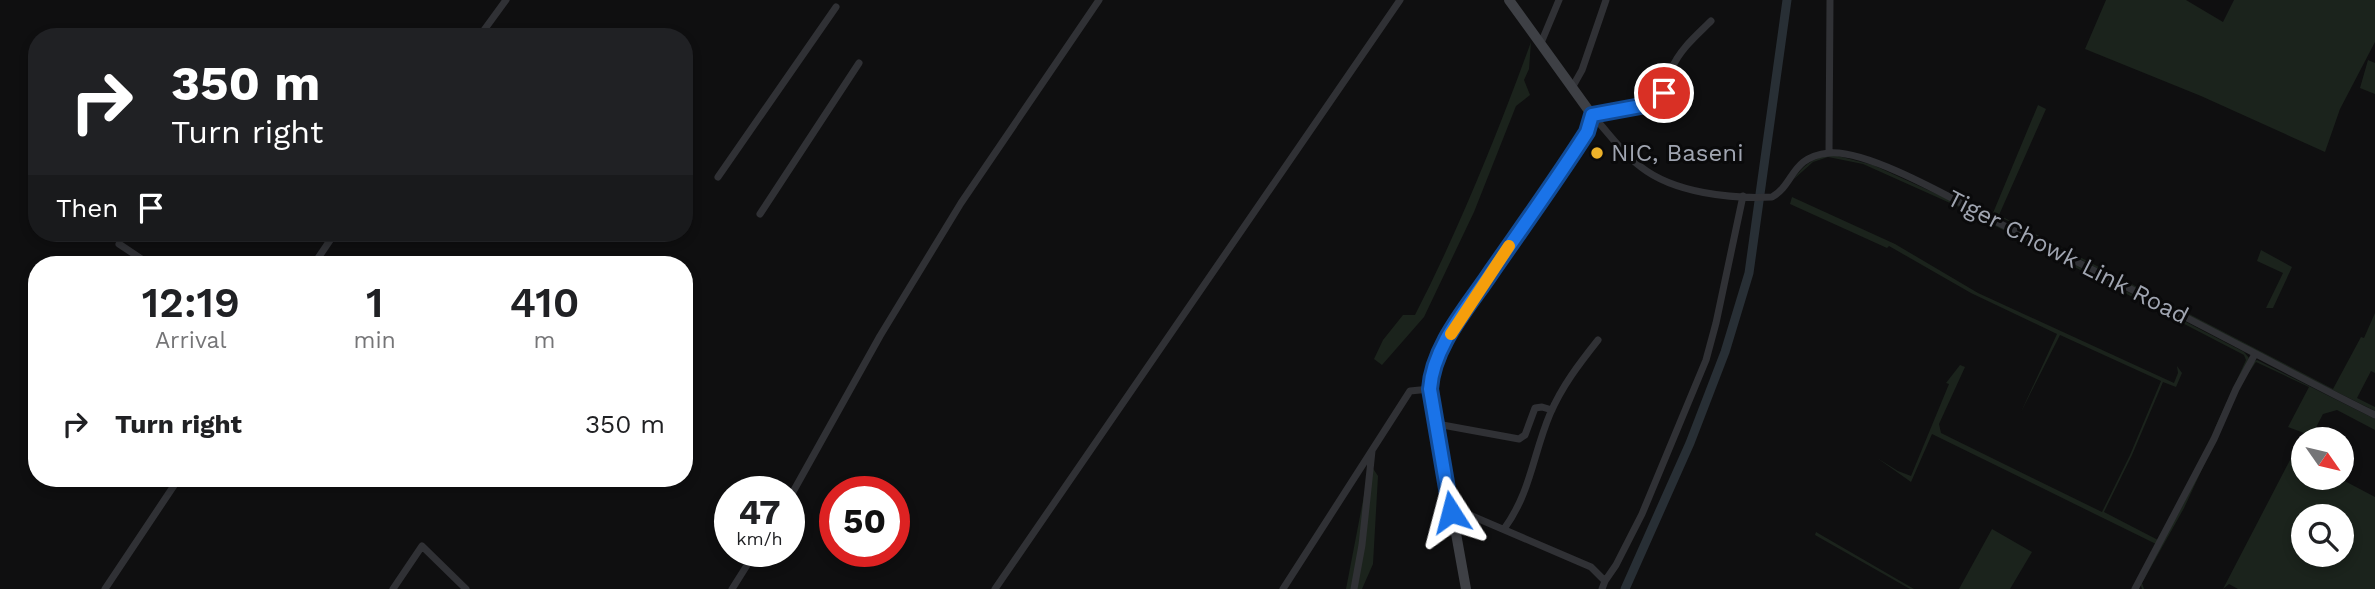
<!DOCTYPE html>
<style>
body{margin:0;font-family:"Work Sans",sans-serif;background:#f6f6f6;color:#202124;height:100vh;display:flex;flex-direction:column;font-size:26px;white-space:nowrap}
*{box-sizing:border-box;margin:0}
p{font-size:23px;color:#757577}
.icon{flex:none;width:38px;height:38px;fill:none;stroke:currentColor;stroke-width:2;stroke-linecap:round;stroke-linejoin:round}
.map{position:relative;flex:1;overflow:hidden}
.drawer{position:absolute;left:28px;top:256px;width:665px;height:231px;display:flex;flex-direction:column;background:#fff;border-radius:28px;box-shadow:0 4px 10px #0003}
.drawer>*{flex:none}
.top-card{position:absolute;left:28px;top:28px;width:665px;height:214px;border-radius:28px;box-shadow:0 4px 10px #0003;background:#202124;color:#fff;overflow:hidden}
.needle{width:46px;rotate:124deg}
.tools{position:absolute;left:2291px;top:427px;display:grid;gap:14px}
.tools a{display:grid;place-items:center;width:63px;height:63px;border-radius:50%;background:#fff;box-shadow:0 4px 10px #0003;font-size:35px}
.speed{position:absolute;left:714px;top:476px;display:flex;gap:14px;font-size:35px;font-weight:700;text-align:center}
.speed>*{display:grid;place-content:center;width:91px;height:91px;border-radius:50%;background:#fff;box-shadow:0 4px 10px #0003;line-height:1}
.speed small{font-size:18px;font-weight:400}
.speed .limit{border:10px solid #d22;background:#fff;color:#111}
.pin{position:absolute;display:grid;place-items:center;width:60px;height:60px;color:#fff;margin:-30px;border:4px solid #fff;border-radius:50%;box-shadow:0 2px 7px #0007}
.me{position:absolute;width:77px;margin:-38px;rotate:351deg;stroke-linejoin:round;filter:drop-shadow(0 0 5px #0008)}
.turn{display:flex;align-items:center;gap:24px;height:147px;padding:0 28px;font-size:32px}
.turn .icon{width:91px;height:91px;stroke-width:2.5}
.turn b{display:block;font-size:49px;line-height:60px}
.then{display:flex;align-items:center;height:66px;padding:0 28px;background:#0003;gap:14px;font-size:26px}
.eta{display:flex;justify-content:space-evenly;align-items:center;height:119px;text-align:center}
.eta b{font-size:42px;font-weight:600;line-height:49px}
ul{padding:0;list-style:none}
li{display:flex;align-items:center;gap:21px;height:98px;padding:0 28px}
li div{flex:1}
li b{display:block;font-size:26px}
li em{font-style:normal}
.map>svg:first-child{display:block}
.green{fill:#1b231c;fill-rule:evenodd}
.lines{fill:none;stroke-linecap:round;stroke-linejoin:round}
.canal{stroke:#282f35;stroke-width:9}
.street{stroke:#303135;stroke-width:7}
.secondary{stroke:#3e4045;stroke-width:10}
.route-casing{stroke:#114b97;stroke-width:18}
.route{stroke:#1a73e8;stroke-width:12}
.slow{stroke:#f59e0b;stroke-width:12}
.poi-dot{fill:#edb22a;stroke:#0a0a0b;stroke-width:2.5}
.labels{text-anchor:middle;stroke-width:6;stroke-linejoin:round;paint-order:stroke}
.poi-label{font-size:24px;fill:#a0a5b1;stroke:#0a0a0b;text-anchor:start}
.street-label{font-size:24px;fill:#a0a5b1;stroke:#0a0a0b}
</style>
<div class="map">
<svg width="2375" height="589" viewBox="0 0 2375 589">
<rect width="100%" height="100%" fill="#0f0f10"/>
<path class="green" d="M 2106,0 L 2186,0 L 2223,22 L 2234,0 L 2375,0 L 2375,42 L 2340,109 L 2325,152 L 2201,96 L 2085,49 Z
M 1531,42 L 1529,69 L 1524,80 L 1530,95 L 1516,106 L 1474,212 L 1424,317 L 1382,365 L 1374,359 L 1383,340 L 1403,315 L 1415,315 C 1460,227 1497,135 1531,42 Z
M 2368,60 L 2375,63 L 2375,94 L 2360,88 Z
M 2038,105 L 2046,109 L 1999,215 L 2333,389 L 2361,337 L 2364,338 L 2375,313 L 2375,373 L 2371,371 L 2357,398 L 2375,407 L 2375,411 L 2244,346 L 1993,213 Z
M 1834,155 L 1873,165 L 1950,200 L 2244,352 L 2249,358 L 2217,426 L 2215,428 L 2246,360 L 2244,355 L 1959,207 L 1863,164 L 1828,157 L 1813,162 L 1794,179 C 1805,163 1815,157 1834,155 Z
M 1792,197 L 1895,244 L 1978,293 L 2174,383 L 2178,373 L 2177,366 L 2182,373 L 2176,387 L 2163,382 L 2132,455 L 2104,512 L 2158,540 L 2156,544 L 1932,434 L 1911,482 L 1877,458 L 1898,471 L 1911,476 L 1949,384 L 1946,383 L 1960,365 L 1965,367 L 1939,424 L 1941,433 L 2102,512 L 2130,455 L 2161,381 L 2060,335 L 2021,412 L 2057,334 L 1971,293 L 1889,246 L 1887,248 L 1790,204 Z
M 2261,250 L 2292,267 L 2273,308 L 2266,308 L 2283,273 L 2257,261 Z
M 2257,360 L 2375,419 L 2375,430 L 2337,410 L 2323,414 L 2310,439 L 2303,439 L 2301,457 L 2303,478 L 2339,478 L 2375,497 L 2375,589 L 2238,589 L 2229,584 L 2223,589 L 2304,433 L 2288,427 L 2309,387 L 2256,362 L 2243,381 L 2184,508 L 2142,583 L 2144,589 L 2142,589 L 2140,583 L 2183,505 L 2244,377 L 2255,361 ZM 2303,516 L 2342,516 L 2342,555 L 2303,555 Z
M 1370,464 L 1378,476 L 1373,564 L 1362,589 L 1346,589 Z
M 1992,529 L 2032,552 L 2010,589 L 1959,589 Z
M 1816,532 L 1914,589 L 1910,589 L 1815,535 Z"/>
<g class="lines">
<path class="canal" d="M 1625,589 L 1690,443 L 1725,352 L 1749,273 L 1787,0"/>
<path class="street" d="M 479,37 L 506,0
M 1541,43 L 1559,0
M 1573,86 L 1582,70 L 1606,0
M 1592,115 C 1608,132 1622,153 1641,167 C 1674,193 1731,199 1772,197 C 1795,184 1790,157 1829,153 C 1868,149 1958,202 1995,221 C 2047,247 2100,273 2152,300 C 2227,338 2300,378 2375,415
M 1592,115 L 1657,103 C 1667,94 1666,80 1672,68 C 1680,49 1697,35 1711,21
M 1829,153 L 1830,0
M 718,177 L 836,7
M 760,214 L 859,63
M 119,244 L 149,264
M 314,264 L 335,233
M 1437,424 L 1519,439 L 1525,435 L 1535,408 L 1542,407 L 1552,410
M 789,499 L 880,336 L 961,203 L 1099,0
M 1451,512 L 1465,513 L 1591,567 L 1605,581 L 1602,589
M 1504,529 C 1531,492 1533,454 1550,414 C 1562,386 1579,364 1598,340
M 1605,581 L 1616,565 L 1642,514 L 1706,360 L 1716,323 L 1743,196
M 105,589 L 179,478
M 393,589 L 422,546 L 466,589
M 732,589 L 756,551
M 995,589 L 1400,0
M 1283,589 L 1410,391 L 1430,389
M 1354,589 L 1362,545 L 1372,451
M 2135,589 L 2214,439 L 2236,389 L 2255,354"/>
<path class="secondary" d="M 1466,589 L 1430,389 L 1433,367 L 1450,335 L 1587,132 L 1592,115 L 1509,0"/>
</g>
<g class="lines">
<defs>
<path id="route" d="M 1451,512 L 1430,389 C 1433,345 1469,306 1492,271 C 1524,225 1557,179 1587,132 L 1592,115 L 1657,103 L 1664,93"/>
</defs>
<use href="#route" class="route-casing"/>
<use href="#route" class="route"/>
<path class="slow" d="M 1451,334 L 1509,246"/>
</g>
<circle class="poi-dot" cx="1597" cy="153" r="7"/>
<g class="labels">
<g class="poi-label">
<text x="1611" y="161">NIC, Baseni</text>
</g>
<g class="street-label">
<text transform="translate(2068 257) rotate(27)" y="8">Tiger Chowk Link Road</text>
</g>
</g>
</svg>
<div class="tools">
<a><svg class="needle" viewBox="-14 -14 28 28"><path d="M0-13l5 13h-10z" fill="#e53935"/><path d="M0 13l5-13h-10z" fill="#757577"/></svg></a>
<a><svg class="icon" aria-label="search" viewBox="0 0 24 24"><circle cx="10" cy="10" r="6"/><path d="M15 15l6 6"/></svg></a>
</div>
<div class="speed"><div>47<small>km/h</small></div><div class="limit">50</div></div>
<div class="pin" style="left:1664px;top:93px;background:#d93025"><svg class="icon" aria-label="arrive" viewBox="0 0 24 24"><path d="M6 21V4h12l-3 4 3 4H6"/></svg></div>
<svg class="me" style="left:1451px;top:512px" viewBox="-20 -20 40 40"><path d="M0-17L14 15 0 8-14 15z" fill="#1a73e8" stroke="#fff" stroke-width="4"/></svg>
<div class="top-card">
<div class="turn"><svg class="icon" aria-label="right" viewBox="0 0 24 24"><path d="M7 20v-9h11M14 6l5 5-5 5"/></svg><div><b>350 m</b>Turn right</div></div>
<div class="then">Then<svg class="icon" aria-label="arrive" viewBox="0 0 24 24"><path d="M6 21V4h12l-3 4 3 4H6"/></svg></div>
</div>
<section class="drawer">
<div class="eta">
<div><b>12:19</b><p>Arrival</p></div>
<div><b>1</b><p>min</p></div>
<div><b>410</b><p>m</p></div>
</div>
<ul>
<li><svg class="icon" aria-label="right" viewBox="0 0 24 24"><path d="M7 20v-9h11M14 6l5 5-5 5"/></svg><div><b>Turn right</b></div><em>350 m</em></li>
</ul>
</section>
</div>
